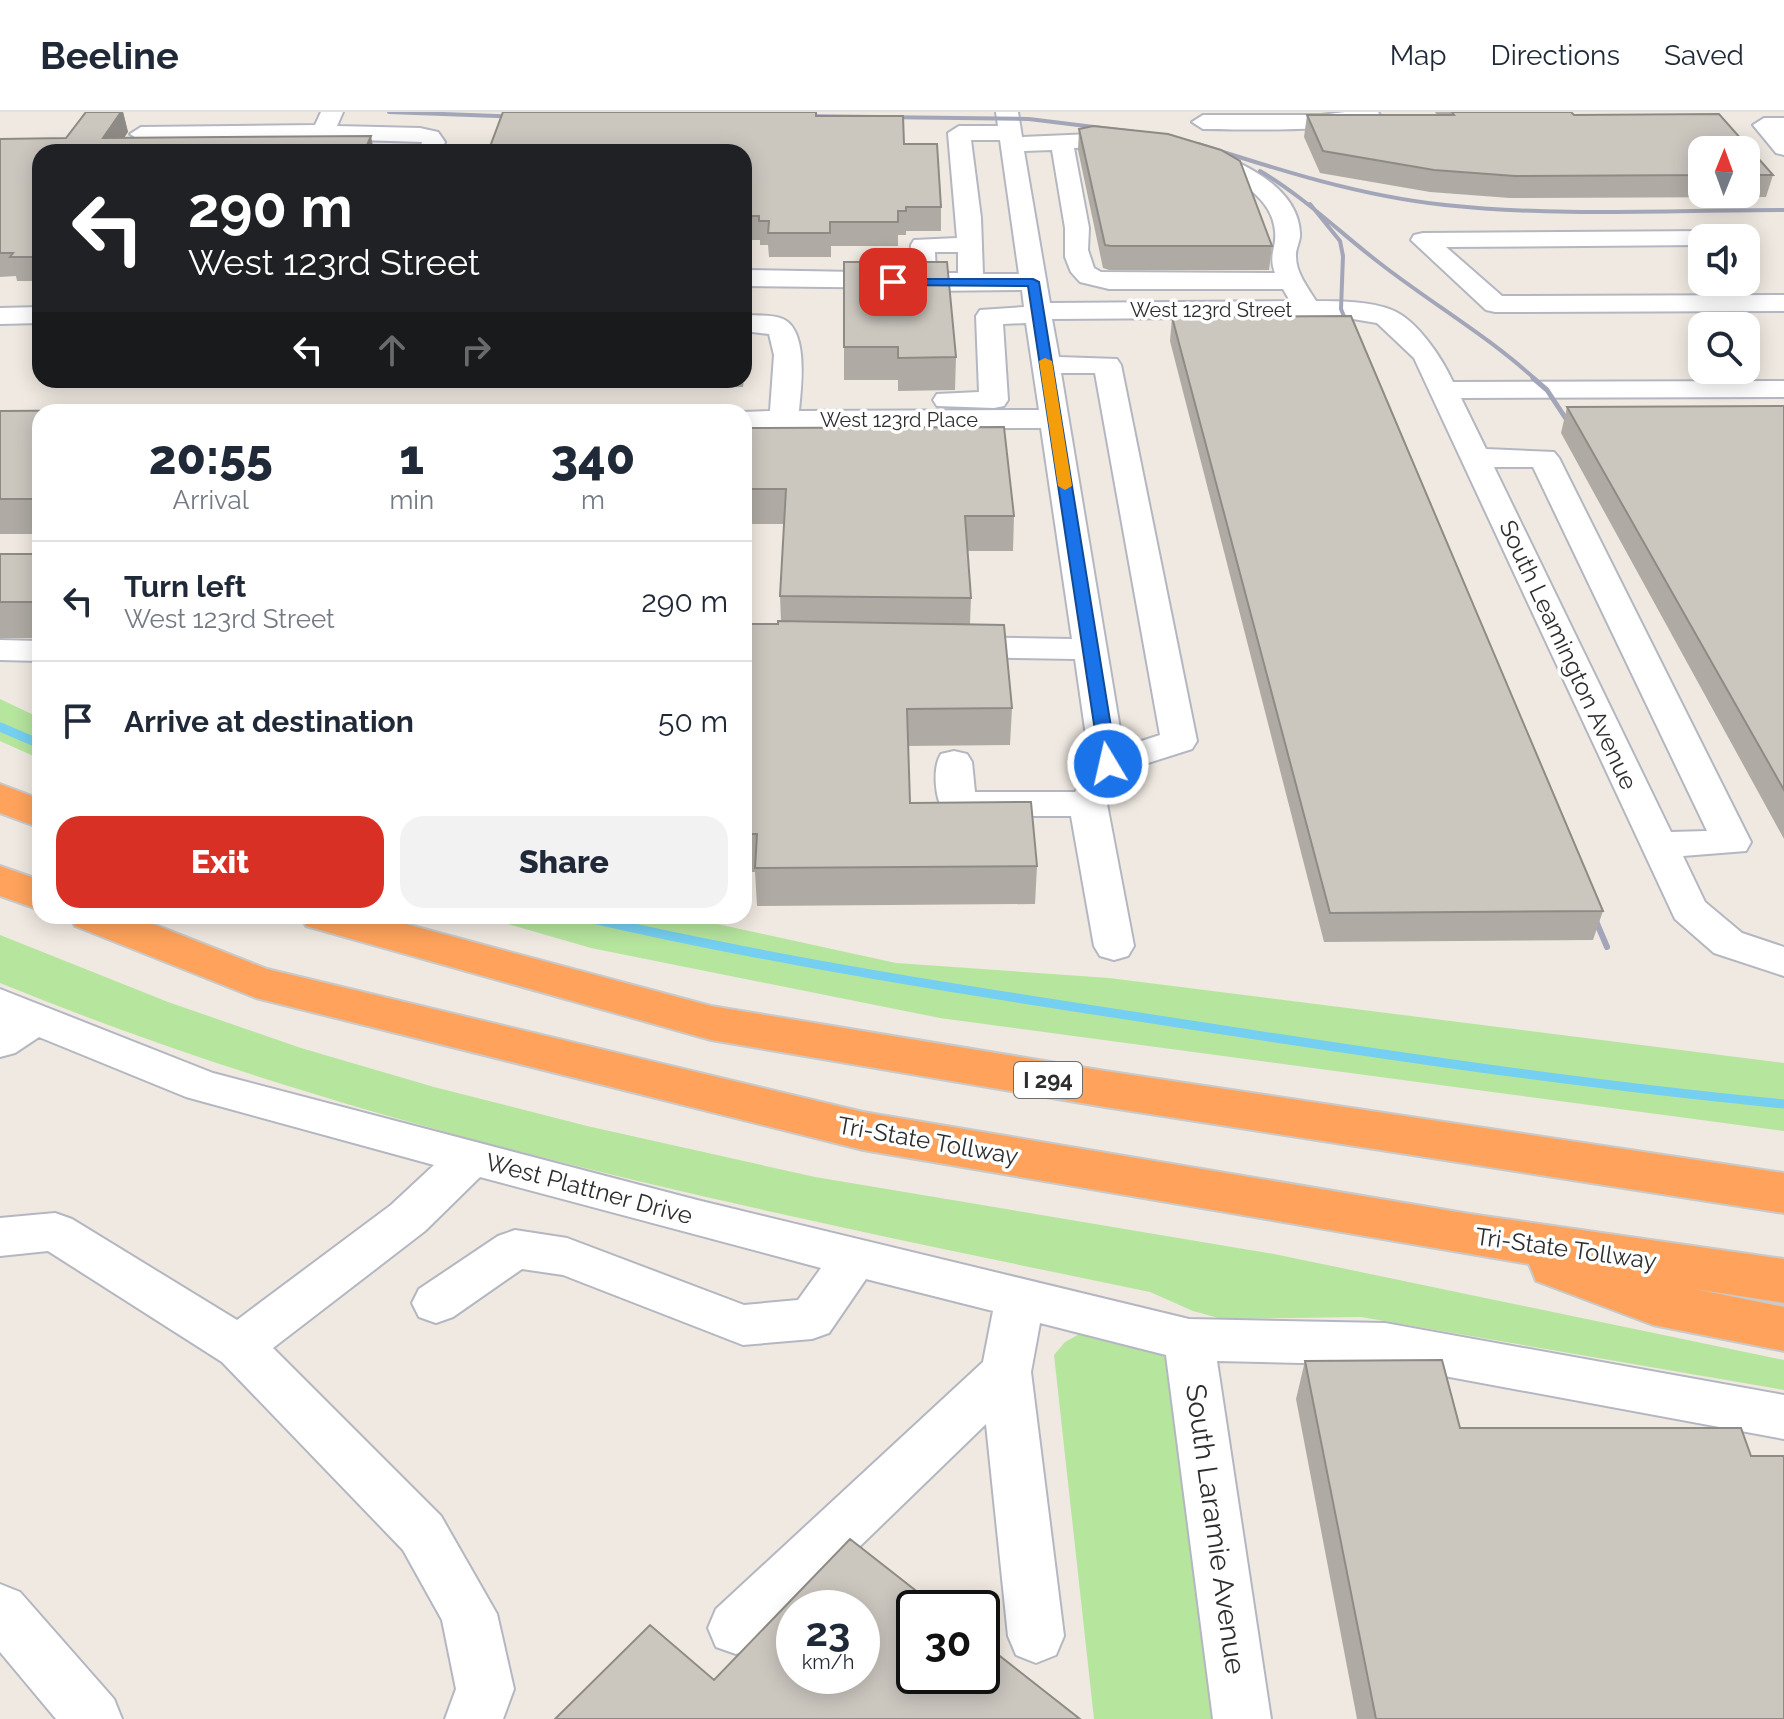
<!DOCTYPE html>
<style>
body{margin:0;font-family:Raleway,sans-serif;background:#f2f2f3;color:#1f2937;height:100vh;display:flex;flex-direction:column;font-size:30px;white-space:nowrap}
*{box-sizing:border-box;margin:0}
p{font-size:26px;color:#747a83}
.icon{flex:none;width:44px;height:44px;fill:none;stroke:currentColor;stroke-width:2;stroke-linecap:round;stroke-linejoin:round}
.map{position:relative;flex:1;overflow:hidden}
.sheet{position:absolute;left:32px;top:292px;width:720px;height:520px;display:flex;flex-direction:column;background:#fff;border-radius:24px;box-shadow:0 4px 20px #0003}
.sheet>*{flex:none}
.top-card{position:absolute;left:32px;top:32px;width:720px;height:244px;border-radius:24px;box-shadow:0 4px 20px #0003;background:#202124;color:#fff;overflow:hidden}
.needle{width:52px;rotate:1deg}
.tools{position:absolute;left:1688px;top:24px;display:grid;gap:16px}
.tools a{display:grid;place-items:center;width:72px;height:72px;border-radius:16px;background:#fff;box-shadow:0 4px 20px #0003;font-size:40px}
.speed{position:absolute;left:776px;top:1478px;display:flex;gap:16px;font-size:40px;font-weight:700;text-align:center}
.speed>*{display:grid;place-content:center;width:104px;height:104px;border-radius:50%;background:#fff;box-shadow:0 4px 20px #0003;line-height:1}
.speed small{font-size:20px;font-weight:400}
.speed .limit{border:4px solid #111;border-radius:12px;background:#fff;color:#111}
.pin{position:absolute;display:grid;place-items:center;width:68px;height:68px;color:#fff;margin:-34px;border-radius:16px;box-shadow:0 4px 12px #0006}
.me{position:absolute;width:88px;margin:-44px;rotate:351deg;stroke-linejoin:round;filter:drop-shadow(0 0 6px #0008)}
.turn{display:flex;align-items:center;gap:28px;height:168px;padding:0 24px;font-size:36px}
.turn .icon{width:104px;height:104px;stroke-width:2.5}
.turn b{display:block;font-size:56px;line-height:68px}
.lanes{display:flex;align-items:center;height:76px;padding:0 24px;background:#0003;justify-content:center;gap:40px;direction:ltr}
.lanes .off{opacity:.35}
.eta{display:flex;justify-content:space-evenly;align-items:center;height:136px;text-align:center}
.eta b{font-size:48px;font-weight:800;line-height:56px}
.primary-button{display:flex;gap:16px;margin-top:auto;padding:16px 24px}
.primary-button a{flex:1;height:92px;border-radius:24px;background:#d93025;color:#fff;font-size:32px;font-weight:800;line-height:92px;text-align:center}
.primary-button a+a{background:#f2f2f3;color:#1f2937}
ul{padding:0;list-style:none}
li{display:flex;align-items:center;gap:24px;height:120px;padding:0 24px;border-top:2px solid #e0e1e3}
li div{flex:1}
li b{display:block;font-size:30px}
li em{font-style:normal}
header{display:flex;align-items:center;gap:48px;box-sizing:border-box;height:112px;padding:0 40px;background:#fff;border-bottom:2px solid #e0e1e3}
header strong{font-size:38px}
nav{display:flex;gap:44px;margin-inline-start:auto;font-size:28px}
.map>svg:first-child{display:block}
.green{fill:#b6e59e}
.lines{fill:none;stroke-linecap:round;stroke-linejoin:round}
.stream{stroke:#75cff0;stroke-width:9}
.minor-casing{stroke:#b4b7c1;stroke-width:4}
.highway-casing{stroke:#c9c9c9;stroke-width:4}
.minor{fill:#fff;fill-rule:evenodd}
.highway{fill:#ffa35c;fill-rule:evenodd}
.rail-far2{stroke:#a3a6b8;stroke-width:4}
.rail-far1{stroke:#a3a6b8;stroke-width:5}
.rail{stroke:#a3a6b8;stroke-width:6}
.wall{fill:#afaba4;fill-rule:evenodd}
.shaded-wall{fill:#8e8b86}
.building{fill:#cbc7bf;stroke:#8e8b86;stroke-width:2;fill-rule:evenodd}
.route{fill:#1a73e8;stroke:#114b97;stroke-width:2}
.slow{fill:#f59e0b}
.labels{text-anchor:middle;stroke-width:7;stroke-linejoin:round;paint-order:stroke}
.far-street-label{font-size:20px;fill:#2e2e2e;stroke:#fff}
.shield{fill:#fff;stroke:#6d6d6d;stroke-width:2}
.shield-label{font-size:22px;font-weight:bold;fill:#2e2e2e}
.street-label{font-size:24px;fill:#2e2e2e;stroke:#fff}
.near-street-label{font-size:28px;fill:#2e2e2e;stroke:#fff}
</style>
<header>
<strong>Beeline</strong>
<nav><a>Map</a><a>Directions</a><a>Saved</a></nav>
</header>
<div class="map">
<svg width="1784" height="1607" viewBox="0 0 1784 1607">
<rect width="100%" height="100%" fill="#efe9e1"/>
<path class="green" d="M 0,587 L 40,606 L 40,647 L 0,629 Z
M 480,804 L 681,804 L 896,851 L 1109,866 L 1784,951 L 1784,1019 L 940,906 L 591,836 Z
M 0,823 L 168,890 L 301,936 L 434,975 L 587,1014 L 815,1065 L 1274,1142 L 1784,1248 L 1784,1278 L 1361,1205 L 1222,1207 L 1193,1199 L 1150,1180 C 761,1099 369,1022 0,871 Z
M 1085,1219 L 1147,1231 L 1170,1247 L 1220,1607 L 1094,1607 L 1054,1243 L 1065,1230 Z"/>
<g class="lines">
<path class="stream" d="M 0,615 L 40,632
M 580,804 C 773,849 969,879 1165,909 C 1371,941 1576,972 1784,992"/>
<defs>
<path id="minor" d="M 321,0 L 343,0 L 337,14 L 420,16 L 438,20 L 445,30 L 441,40 L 419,40 L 422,30 L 326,27 L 141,29 L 130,22 L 141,15 L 315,13 Z
M 996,0 L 1018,0 L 1022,25 L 1115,21 L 1138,23 L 1141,28 L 1130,35 L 1074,36 L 1089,116 L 1088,138 L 1094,156 L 1101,160 L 1275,161 C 1268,142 1277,136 1275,119 C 1271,77 1222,61 1188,48 L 1185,43 L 1188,38 L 1196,36 C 1236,46 1298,73 1300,121 C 1301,129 1295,137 1296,145 C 1296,161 1308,176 1316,189 C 1339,189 1370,189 1392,198 C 1417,208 1442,246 1453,270 L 1784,269 L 1784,285 L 1461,286 L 1486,337 L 1554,340 L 1559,346 L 1751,730 L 1746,739 L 1683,744 L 1705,790 L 1742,821 L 1784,835 L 1784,864 L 1714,841 L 1675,807 L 1414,246 L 1377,211 L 1341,205 L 1052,207 L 1059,245 L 1117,247 L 1121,253 L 1197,629 L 1192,637 L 1123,659 L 1107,692 L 1134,834 L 1128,844 L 1114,848 L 1100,844 L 1094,834 L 1071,704 L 957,704 L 944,700 C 935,687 932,656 941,642 L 954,639 L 967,642 L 972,650 L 975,680 L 1075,680 L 1090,652 L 1075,547 L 954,545 L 942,542 L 937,535 L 942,528 L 954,525 L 1072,527 L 1041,316 L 744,317 L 744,300 L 742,300 L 770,299 L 774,243 L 769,222 L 744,219 L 744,203 C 757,204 771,202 783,207 C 809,219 801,276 799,299 L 1039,298 L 1026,211 L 1003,212 L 1008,288 L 1004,294 L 994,296 L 937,294 L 933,288 L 937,282 L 979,280 L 976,204 L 980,198 L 1024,195 L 1022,178 L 923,179 L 914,176 L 744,174 L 744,158 L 910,161 L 911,133 L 914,128 L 957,126 L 948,21 L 959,14 L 998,14 ZM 971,28 L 1000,28 L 1019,162 L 983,162 L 981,106 ZM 1052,38 L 1065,116 L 1065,145 L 1071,160 L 1080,170 L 1109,177 L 1283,177 L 1290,189 L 1050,191 L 1024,39 ZM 935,140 L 958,140 L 958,161 L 936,161 ZM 1061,261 L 1095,261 L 1160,623 L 1123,635 ZM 1494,355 L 1533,355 L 1707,719 L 1671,720 Z
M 1345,0 L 1378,0 L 1380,3 C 1365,22 1232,17 1203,17 L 1192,10 L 1203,3 L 1321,3 Z
M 1764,6 L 1784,6 L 1784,43 L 1776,41 L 1753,13 Z
M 1711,119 L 1720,121 L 1723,126 L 1702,126 L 1702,133 L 1446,135 L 1502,184 L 1784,183 L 1784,199 L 1495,200 L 1486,198 L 1411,128 L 1414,123 L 1423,121 Z
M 40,195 L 40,211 L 0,212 L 0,196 Z
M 0,528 L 40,529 L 40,549 L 0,548 Z
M 0,877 L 213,961 L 697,1088 L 1189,1207 L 1385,1211 L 1784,1283 L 1784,1327 L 1385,1253 L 1217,1249 L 1271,1607 L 1213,1607 L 1166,1243 L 1040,1211 L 1031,1260 L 1064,1524 L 1056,1543 L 1036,1551 L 1016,1543 L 1008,1524 L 986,1312 L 756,1535 L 736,1542 L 716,1535 L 708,1516 L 716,1497 L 983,1250 L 993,1199 L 866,1167 L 829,1221 L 812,1227 L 743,1233 L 563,1163 L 522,1157 L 453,1205 L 436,1211 L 419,1205 L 412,1191 L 419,1177 L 498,1124 L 515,1118 L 567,1126 L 744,1193 L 798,1188 L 821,1156 L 480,1065 L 425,1119 L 273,1236 L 441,1404 L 497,1502 L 514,1577 L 503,1607 L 445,1607 L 456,1577 L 442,1508 L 403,1438 L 222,1250 L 48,1139 L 0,1144 L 0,1106 L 55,1101 L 72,1107 L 237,1208 L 391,1093 L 434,1053 L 186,985 L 39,925 L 15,941 L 0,945 Z
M 0,1472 L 20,1480 L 114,1587 L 122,1607 L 56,1607 L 0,1540 Z"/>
<path id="highway" d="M 0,672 L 40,687 L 40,716 L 0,701 Z
M 0,754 L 40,768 L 40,798 L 0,784 Z
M 69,804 L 133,804 L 267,857 L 863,1000 L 1470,1102 L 1784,1147 L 1784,1191 L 1695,1177 L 1784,1195 L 1784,1239 L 1653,1213 L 1536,1169 L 1529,1152 L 863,1038 L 256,886 L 75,814 Z
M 300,804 L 376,804 L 711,894 L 1105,959 L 1784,1061 L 1784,1101 L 1105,995 L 711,928 L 306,814 Z"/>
</defs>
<use href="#minor" class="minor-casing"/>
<use href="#highway" class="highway-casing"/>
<use href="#minor" class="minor"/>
<use href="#highway" class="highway"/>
<path class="rail-far2" d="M 389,0 L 524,5
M 796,4 L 1029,7 L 1167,24
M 1198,32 C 1279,58 1360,84 1445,93 C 1557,105 1671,98 1784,98
M 1260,59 C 1303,84 1338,119 1377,149 C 1429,190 1487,223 1536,268
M 1310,92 L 1340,129 L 1343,144 L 1341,197 L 1353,226"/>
<path class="rail-far1" d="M 1533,266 L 1547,278 L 1574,319"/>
<path class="rail" d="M 1590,795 L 1607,835"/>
</g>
<path class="wall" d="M 86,0 L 123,0 L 128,20 L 40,40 L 40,169 L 17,169 L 16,164 L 0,165 L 0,27 L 66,26 Z
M 1435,0 L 1571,0 L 1574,3 L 1719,2 L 1773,63 L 1766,85 L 1510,86 L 1430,80 L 1320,61 L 1304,25 L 1307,3 L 1437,3 ZM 1702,38 L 1746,38 L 1746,82 L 1702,82 Z
M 818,4 L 904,32 L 941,95 L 941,119 L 906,119 L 906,123 L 898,123 L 898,134 L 831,134 L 831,145 L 769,145 L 768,133 L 760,133 L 760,128 L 744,128 L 744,40 Z
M 1079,17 L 1272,134 L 1269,158 L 1109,158 L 1103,156 L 1078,38 Z
M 844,150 L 956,245 L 955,278 L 898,279 L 898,268 L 844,268 Z
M 1172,205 L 1603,799 L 1593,828 L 1324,830 L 1170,229 Z
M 556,268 L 744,268 L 743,275 L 668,276 L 667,271 L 557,272 Z
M 1784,294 L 1784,727 L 1561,321 L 1567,295 Z
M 290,297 L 290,300 L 40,300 L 40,422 L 0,422 L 0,299 Z
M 744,316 L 1014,404 L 1013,439 L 967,439 L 971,486 L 970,512 L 1012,596 L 1010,633 L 908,634 L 910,691 L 1037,754 L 1035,792 L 757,794 L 755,760 L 744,760 L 744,512 L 778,512 L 781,509 L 780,484 L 784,412 L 744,412 Z
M 0,442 L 40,442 L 40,526 L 0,526 Z
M 1305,1249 L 1460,1316 L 1751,1344 L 1784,1607 L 1357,1607 L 1296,1287 Z"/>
<path class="shaded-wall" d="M 121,0 L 123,0 L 128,20 L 115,40 L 103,26 Z
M 371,24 L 374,40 L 364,40 Z
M 746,197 L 748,229 L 744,265 L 744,215 Z"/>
<path class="building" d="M 86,0 L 121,0 L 103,26 L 371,24 L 364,40 L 40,40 L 40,145 L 10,145 L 13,141 L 0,141 L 0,27 L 66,26 Z
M 503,0 L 816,0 L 816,4 L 903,4 L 904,32 L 937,32 L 941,95 L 906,95 L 906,99 L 898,99 L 898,110 L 830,110 L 830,121 L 768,121 L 769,109 L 759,109 L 759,104 L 744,104 L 744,40 L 488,40 Z
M 1452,0 L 1571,0 L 1574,3 L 1719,2 L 1773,63 L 1746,63 L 1746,38 L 1702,38 L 1702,63 L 1515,64 L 1434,58 L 1323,39 L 1307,3 L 1454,3 Z
M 1093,14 L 1168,22 L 1221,38 L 1240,49 L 1272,134 L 1111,134 L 1105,133 L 1079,17 Z
M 844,150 L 947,150 L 956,245 L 898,246 L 898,235 L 844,235 Z
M 1351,204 L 1603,799 L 1330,801 L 1172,205 Z
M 1784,294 L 1784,678 L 1567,295 Z
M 290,297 L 288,300 L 40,300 L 40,387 L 0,387 L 0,299 Z
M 1004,315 L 1014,404 L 965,404 L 971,486 L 780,484 L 786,377 L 744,377 L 744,316 Z
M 0,442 L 40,442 L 40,490 L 0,490 Z
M 778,509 L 1004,513 L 1012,596 L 907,597 L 910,691 L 1031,690 L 1037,754 L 755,756 L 757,722 L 744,722 L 744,512 L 778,512 Z
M 1442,1248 L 1460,1316 L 1741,1316 L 1751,1344 L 1784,1344 L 1784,1607 L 1376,1607 L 1305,1249 Z
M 850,1427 L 938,1496 L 914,1496 L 914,1564 L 982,1564 L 982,1530 L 1080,1607 L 555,1607 L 650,1513 L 714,1568 ZM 794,1496 L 862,1496 L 862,1564 L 794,1564 Z"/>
<path class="route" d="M 1033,167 L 1039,170 L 1117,652 L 1108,657 L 1100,652 L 1028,174 L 893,173 L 887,170 L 893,167 Z"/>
<path class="slow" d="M 1045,246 L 1052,249 L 1072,374 L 1065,378 L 1058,374 L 1039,249 Z"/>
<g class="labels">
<g class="far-street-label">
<text x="1211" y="205">West 123rd Street</text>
<text x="899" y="315">West 123rd Place</text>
</g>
<rect class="shield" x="1014" y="950" width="68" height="36" rx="6"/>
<g class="shield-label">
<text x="1048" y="976">I 294</text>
</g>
<g class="street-label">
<text transform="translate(1568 543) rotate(65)" y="8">South Leamington Avenue</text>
<text transform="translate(928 1029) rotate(10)" y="8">Tri-State Tollway</text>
<text transform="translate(589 1077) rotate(15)" y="8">West Plattner Drive</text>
<text transform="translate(1566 1137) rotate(8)" y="8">Tri-State Tollway</text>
</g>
<g class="near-street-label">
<text transform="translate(1216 1417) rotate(82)" y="10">South Laramie Avenue</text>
</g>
</g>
</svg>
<div class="tools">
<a><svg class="needle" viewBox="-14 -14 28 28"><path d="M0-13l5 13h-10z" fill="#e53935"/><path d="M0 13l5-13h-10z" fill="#747a83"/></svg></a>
<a><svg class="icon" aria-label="sound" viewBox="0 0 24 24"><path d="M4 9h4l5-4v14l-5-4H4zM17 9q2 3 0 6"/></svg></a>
<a><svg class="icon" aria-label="search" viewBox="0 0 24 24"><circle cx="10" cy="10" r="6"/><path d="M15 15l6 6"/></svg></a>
</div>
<div class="speed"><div>23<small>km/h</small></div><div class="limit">30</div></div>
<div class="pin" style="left:893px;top:170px;background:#d93025"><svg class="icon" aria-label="arrive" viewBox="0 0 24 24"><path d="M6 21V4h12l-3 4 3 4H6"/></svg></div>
<svg class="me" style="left:1108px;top:652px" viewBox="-20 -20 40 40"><circle r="17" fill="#1a73e8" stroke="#fff" stroke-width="3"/><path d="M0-11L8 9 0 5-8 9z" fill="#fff"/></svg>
<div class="top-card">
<div class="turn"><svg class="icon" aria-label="left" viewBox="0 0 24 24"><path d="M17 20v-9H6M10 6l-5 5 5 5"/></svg><div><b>290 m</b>West 123rd Street</div></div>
<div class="lanes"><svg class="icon" aria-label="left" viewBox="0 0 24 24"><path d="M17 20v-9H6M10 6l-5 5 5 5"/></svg><svg class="icon off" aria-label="ahead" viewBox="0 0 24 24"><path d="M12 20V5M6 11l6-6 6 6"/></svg><svg class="icon off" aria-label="right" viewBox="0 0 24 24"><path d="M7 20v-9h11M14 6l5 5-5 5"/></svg></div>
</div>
<section class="sheet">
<div class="eta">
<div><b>20:55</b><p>Arrival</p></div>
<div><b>1</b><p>min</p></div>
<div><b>340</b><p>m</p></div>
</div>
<ul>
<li><svg class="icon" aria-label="left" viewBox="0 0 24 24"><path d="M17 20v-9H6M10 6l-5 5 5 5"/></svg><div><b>Turn left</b><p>West 123rd Street</p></div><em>290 m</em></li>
<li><svg class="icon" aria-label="arrive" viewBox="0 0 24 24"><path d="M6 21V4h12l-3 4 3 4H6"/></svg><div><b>Arrive at destination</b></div><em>50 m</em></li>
</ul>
<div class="primary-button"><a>Exit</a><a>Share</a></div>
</section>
</div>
